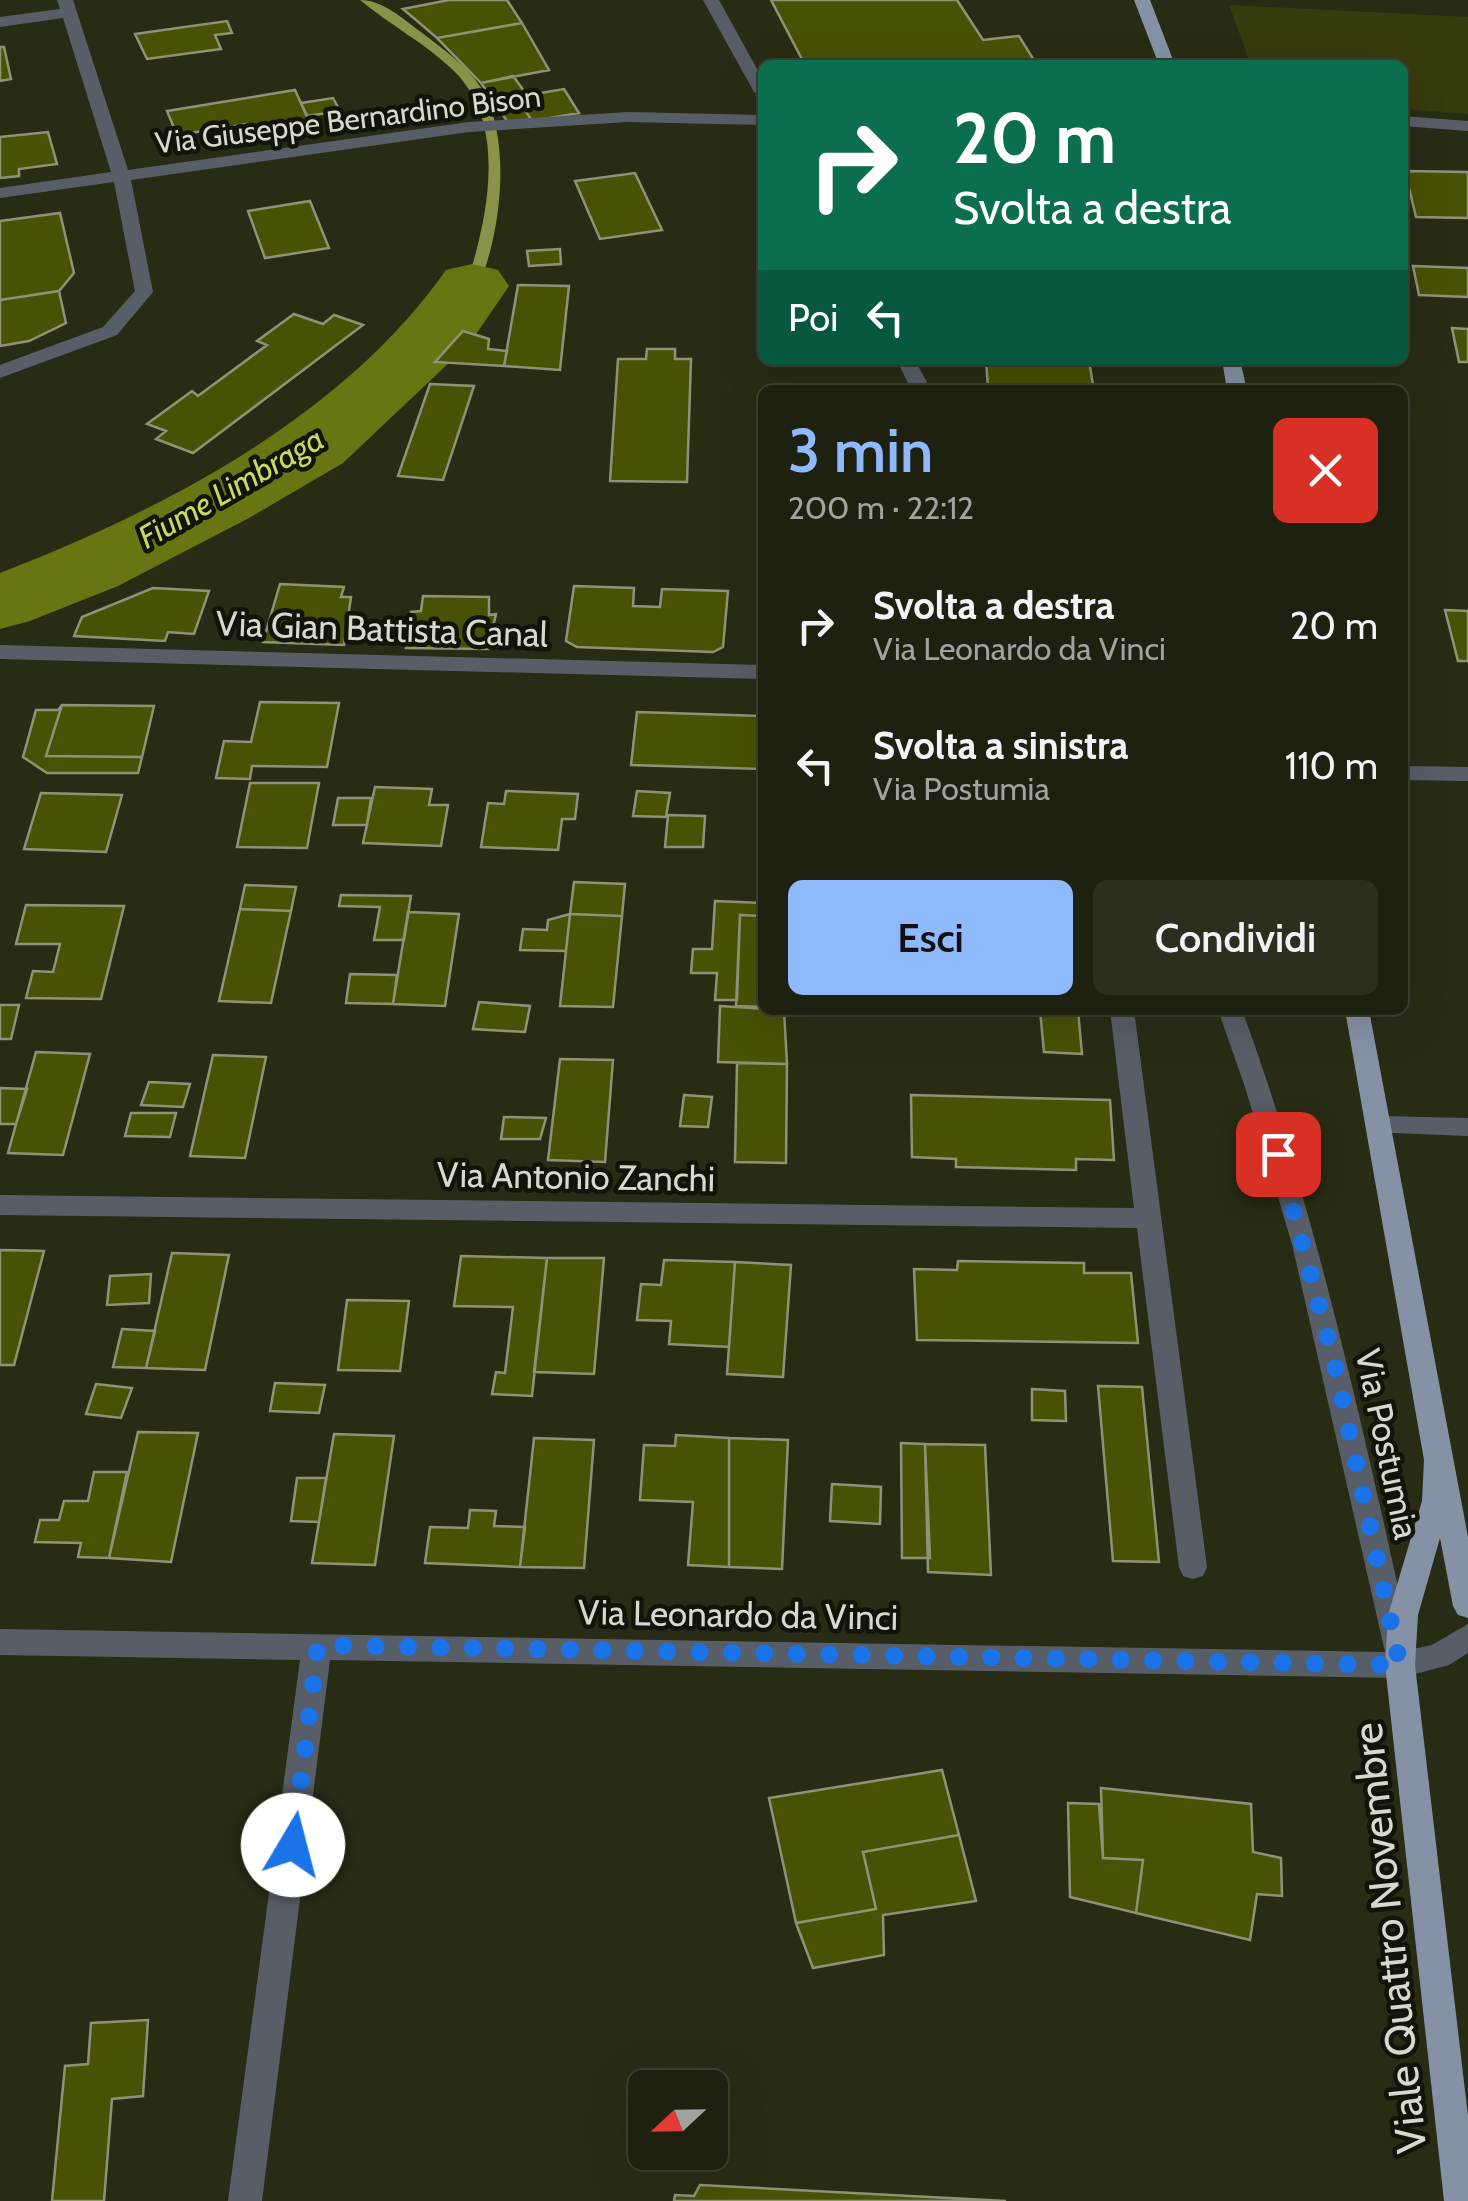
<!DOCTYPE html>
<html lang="it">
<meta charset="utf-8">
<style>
body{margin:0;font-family:Cabin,sans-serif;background:#2c2e1e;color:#f1f3f6;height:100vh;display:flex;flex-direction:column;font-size:38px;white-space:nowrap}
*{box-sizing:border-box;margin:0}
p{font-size:32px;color:#a1a39f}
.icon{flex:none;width:55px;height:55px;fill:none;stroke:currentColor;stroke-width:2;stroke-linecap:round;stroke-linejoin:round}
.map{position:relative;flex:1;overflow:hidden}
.panel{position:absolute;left:758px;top:385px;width:650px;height:630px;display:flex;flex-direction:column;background:#1f2110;border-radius:15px;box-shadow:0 10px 40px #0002,0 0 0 2px #3c3e30}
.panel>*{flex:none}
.hud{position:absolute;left:758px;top:60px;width:650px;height:305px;border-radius:15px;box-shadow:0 10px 40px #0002,0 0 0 2px #3c3e30;background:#0b6e4f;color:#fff;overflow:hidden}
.needle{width:65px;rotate:248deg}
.controls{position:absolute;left:628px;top:2070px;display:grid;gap:20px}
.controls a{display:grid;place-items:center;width:100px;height:100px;border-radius:15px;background:#1f2110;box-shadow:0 10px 40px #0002,0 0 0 2px #3c3e30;font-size:50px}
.pin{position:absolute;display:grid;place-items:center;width:85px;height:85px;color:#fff;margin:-42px;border-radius:20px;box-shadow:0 5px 15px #0006}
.me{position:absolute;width:110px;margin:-55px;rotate:8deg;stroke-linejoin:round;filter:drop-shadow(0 0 8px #0008)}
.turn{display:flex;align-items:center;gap:35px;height:210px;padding:0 30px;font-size:45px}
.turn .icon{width:130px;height:130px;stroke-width:2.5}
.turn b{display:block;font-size:70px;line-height:85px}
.then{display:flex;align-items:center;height:95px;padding:0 30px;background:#0003;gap:20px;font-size:38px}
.round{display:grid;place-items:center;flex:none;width:105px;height:105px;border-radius:15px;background:#2c2e1e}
.headline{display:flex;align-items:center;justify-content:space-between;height:170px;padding:0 30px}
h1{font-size:60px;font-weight:600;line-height:75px;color:#8eb9fd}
.action{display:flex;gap:20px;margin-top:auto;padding:20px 30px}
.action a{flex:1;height:115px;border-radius:15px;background:#8eb9fd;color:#111;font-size:40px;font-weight:600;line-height:115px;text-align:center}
.action a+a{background:#2c2e1e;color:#f1f3f6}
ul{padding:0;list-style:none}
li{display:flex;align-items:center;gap:30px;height:140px;padding:0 30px}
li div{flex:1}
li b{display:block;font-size:38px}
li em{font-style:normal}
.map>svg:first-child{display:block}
.green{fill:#363c0c}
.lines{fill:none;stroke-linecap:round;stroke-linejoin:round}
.stream{fill:#8a924a;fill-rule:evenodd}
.river{fill:#697412;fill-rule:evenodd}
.building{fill:#495105;stroke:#8e9378;stroke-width:2.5}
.minor{fill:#585e68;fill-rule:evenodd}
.major{fill:#8591a5;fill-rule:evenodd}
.route{stroke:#1a73e8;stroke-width:18;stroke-dasharray:0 32.4}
.labels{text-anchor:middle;stroke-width:9;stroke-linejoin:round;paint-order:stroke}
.far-street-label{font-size:30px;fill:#d6d9cb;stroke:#12140a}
.far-water-label{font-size:32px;font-style:italic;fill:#c9da63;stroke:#12140a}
.street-label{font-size:35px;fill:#d6d9cb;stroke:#12140a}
.near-street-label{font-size:42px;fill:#d6d9cb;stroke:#12140a}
</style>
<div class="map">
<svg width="1468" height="2201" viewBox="0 0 1468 2201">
<rect width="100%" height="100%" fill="#292c15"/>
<path class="green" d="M 1229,5 L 1468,17 L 1468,114 L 1403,109 L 1402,65 L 1251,65 Z"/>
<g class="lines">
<path class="stream" d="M 360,0 C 383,0 403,19 421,32 C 443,49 469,67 483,91 C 512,143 501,236 477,289 L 472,290 L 466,286 C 487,221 509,125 454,71 C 425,43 390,25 360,0 Z"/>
<path class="river" d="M 472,264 L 498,270 L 509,286 L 470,343 L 343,463 L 249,518 L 118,586 L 30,621 L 0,629 L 0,573 C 163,510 344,416 446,270 Z"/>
</g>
<path class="building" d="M 449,0 L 507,0 L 522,23 L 437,38 L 403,9 Z
M 771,0 L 957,0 L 983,40 L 1019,36 L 1037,65 L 805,65 Z
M 227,21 L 232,33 L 215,35 L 221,49 L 147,59 L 135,34 Z
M 522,23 L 549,70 L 481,83 L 437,38 Z
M 0,47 L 4,47 L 11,79 L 0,81 Z
M 513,76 L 527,95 L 517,97 L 532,121 L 509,124 L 481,83 Z
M 564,89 L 579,113 L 532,121 L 517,97 Z
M 295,90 L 309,121 L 251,131 L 248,124 L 177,135 L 167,111 Z
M 333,98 L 340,111 L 307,116 L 301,103 Z
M 48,132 L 57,164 L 19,169 L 19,176 L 0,178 L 0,137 Z
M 1405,171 L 1468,172 L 1468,218 L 1416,217 Z
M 635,173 L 662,230 L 600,239 L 575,181 Z
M 310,201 L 329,248 L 265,258 L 248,211 Z
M 60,213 L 74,273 L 59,291 L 0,300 L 0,221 Z
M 560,249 L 561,264 L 529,266 L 527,251 Z
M 1413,266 L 1468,268 L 1468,297 L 1419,295 Z
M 518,285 L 569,286 L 560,370 L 504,366 Z
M 59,291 L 66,323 L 29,341 L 0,346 L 0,300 Z
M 294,314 L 323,324 L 334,315 L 363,325 L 193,453 L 156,439 L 166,431 L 147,424 L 192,391 L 198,396 L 267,345 L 257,341 Z
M 1452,328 L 1468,329 L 1468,362 L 1459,362 Z
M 463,331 L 489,339 L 488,349 L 507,351 L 504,366 L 435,362 Z
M 647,349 L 675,349 L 675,359 L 691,359 L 687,482 L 610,481 L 618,359 L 646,359 Z
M 986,360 L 1089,360 L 1093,385 L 1075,385 L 1076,390 L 988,388 Z
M 430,384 L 474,386 L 443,480 L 398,476 Z
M 280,584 L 344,587 L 341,597 L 351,597 L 344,645 L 263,642 Z
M 574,586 L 634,588 L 633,606 L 660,607 L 662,589 L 728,591 L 723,647 L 713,652 L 577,647 L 566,641 Z
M 153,588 L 209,591 L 194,634 L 168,632 L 165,641 L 74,636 L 82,617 Z
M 423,596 L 489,597 L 489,615 L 496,614 L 488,649 L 406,648 L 411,612 L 421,611 Z
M 1445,610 L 1468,611 L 1468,661 L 1458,661 Z
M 260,702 L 339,703 L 327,767 L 252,766 L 250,779 L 216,778 L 224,741 L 251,742 Z
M 62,705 L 154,706 L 142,757 L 46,756 Z
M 62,705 L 46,756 L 142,757 L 138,773 L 47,773 L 23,757 L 36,710 L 58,710 Z
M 637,712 L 762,716 L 762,769 L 631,765 Z
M 250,783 L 319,783 L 307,848 L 237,847 Z
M 375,787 L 432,789 L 429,805 L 448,805 L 441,846 L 363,843 Z
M 506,791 L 578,794 L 575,819 L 562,819 L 558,850 L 481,847 L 488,803 L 504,804 Z
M 637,791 L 670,793 L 666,817 L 633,816 Z
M 41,793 L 122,795 L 106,852 L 24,849 Z
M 338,798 L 371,798 L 367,825 L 333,825 Z
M 668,815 L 705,816 L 703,847 L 665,847 Z
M 574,882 L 625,884 L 622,916 L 570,914 Z
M 245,885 L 296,887 L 291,911 L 240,909 Z
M 341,895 L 411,896 L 404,940 L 374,940 L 380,907 L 339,906 Z
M 715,901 L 762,903 L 762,916 L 740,915 L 737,1000 L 715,1000 L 717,973 L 691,973 L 693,949 L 712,949 Z
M 26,905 L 124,906 L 101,999 L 26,998 L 33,971 L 53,972 L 60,944 L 16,944 Z
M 240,909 L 291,911 L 271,1003 L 219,1001 Z
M 408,912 L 459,914 L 445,1006 L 393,1004 Z
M 570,914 L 622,916 L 613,1007 L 560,1006 Z
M 570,914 L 566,951 L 520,950 L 523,929 L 547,930 L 548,920 Z
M 740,915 L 762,916 L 762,1007 L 736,1006 Z
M 350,974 L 397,975 L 393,1004 L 346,1003 Z
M 479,1002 L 530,1006 L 525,1032 L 473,1029 Z
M 0,1005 L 19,1005 L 11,1039 L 0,1039 Z
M 720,1006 L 784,1010 L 787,1064 L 718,1062 Z
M 1040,1010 L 1078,1010 L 1082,1054 L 1044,1052 Z
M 36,1052 L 90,1054 L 63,1155 L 8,1153 Z
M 213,1055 L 266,1057 L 245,1158 L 190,1156 Z
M 560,1059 L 613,1060 L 605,1162 L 548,1160 Z
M 737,1063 L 787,1064 L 786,1163 L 735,1162 Z
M 149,1082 L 190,1084 L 183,1107 L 141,1105 Z
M 0,1088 L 27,1089 L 16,1124 L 0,1124 Z
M 684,1095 L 712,1097 L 708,1127 L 680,1126 Z
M 911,1095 L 1110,1100 L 1114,1160 L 1076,1159 L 1076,1170 L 956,1167 L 956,1159 L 912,1157 Z
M 131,1113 L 176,1113 L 170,1137 L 125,1136 Z
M 504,1117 L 546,1118 L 540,1139 L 501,1139 Z
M 0,1250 L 44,1251 L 14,1365 L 0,1365 Z
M 172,1253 L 229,1255 L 205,1370 L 146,1368 Z
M 461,1256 L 547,1258 L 532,1396 L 492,1394 L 496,1372 L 505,1373 L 513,1307 L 454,1306 Z
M 547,1258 L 604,1258 L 594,1374 L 534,1372 Z
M 664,1260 L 735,1262 L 729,1347 L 669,1344 L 671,1321 L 637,1320 L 641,1284 L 661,1285 Z
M 958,1261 L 1084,1263 L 1084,1273 L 1131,1273 L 1138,1343 L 917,1340 L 914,1269 L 957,1270 Z
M 735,1262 L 791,1265 L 783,1377 L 727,1374 Z
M 151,1274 L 149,1303 L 107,1305 L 110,1276 Z
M 347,1300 L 409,1301 L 400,1371 L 338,1370 Z
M 122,1329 L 155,1331 L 146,1368 L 113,1367 Z
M 275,1383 L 325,1385 L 319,1413 L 270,1411 Z
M 96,1384 L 132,1388 L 121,1418 L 86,1414 Z
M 1098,1386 L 1142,1387 L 1159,1562 L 1113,1561 Z
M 1032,1389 L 1065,1391 L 1066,1421 L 1032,1420 Z
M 138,1432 L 198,1433 L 171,1562 L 109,1558 Z
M 334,1434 L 394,1436 L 375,1565 L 312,1563 Z
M 676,1435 L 729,1438 L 729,1567 L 688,1565 L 693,1502 L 640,1500 L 644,1445 L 675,1446 Z
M 534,1438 L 594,1440 L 584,1568 L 520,1567 Z
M 729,1438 L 788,1440 L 782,1569 L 729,1567 Z
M 901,1443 L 925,1444 L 930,1558 L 902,1558 Z
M 925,1444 L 985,1445 L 991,1575 L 928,1572 Z
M 94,1472 L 127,1472 L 109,1558 L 78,1557 L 81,1543 L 35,1542 L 40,1520 L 59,1520 L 64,1501 L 88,1501 Z
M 297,1478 L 326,1478 L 319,1522 L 291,1521 Z
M 832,1484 L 881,1487 L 880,1524 L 830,1521 Z
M 470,1510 L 496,1511 L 494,1526 L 525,1527 L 520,1567 L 425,1563 L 430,1527 L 468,1528 Z
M 942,1770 L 959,1835 L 863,1852 L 876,1909 L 796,1923 L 769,1798 Z
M 1101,1788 L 1251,1804 L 1253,1852 L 1281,1858 L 1282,1896 L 1257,1894 L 1250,1940 L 1136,1913 L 1143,1860 L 1103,1858 Z
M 1068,1803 L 1099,1804 L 1103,1858 L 1143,1860 L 1136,1913 L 1070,1897 Z
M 959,1835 L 976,1901 L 883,1915 L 884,1955 L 813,1968 L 796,1923 L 876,1909 L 863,1852 Z
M 148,2020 L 143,2096 L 112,2099 L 104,2201 L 52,2201 L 65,2066 L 88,2064 L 91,2023 Z
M 700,2185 L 1006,2201 L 674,2201 L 675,2195 L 694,2196 Z"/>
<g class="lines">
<path class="minor" d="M 57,0 L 73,0 L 128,170 L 469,122 L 628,112 L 762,115 L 762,125 L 628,122 L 469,132 L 131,180 L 153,292 L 117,335 L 0,378 L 0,365 L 103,327 L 135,291 L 114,182 L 0,198 L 0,188 L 111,172 L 63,18 L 0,27 L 0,17 L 60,9 Z
M 703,0 L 719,0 L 762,78 L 762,97 L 754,92 Z
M 1402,116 L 1468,121 L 1468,131 L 1402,126 Z
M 897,360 L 915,360 L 931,390 L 911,390 Z
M 0,645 L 762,665 L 762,679 L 0,659 Z
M 1402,766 L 1468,767 L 1468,781 L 1402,780 Z
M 1110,1010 L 1134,1010 L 1207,1567 L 1203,1576 L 1193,1579 L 1183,1576 L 1179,1567 L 1137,1228 L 0,1215 L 0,1195 L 1134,1208 Z
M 1218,1010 L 1242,1010 C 1318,1217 1363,1430 1411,1645 L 1408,1650 L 1432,1645 L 1468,1624 L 1468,1653 L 1449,1665 L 1400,1678 L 330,1660 L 262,2201 L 228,2201 L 300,1660 L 0,1655 L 0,1629 L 1385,1652 L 1292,1244 L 1245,1087 Z
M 1378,1116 L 1468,1118 L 1468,1136 L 1369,1132 L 1365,1125 L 1369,1118 Z"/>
<path class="major" d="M 1134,0 L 1150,0 L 1175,65 L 1159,65 Z
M 1222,360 L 1240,360 L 1247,390 L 1227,390 Z
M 1345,1010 L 1369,1010 L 1468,1537 L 1468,1618 L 1458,1615 L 1453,1606 L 1440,1538 L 1418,1615 L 1415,1665 L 1468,2116 L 1468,2201 L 1444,2201 L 1385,1665 L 1388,1615 L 1422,1501 L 1424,1460 Z"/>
</g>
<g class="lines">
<path class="route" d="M 293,1845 L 318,1645 L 1400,1665 L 1334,1361 L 1278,1154"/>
</g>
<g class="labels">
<g class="far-street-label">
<text transform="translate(348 120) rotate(-7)" y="10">Via Giuseppe Bernardino Bison</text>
</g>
<g class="far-water-label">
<text transform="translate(231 488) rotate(-30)" y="11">Fiume Limbraga</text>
</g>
<g class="street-label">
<text transform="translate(382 629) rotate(2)" y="12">Via Gian Battista Canal</text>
<text transform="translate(576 1177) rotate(1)" y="12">Via Antonio Zanchi</text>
<text transform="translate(1387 1444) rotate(78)" y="12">Via Postumia</text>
<text transform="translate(738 1615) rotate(1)" y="12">Via Leonardo da Vinci</text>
</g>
<g class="near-street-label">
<text transform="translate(1389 1938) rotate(-96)" y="15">Viale Quattro Novembre</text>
</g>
</g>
</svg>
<div class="controls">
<a><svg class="needle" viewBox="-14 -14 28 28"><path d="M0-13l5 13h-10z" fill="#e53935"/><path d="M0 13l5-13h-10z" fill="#a1a39f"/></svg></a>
</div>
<div class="pin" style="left:1278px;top:1154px;background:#d93025"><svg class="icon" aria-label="arrive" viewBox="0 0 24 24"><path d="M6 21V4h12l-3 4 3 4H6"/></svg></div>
<svg class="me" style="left:293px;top:1845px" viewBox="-20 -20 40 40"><circle r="19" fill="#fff"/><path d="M0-13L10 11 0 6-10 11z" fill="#1a73e8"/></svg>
<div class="hud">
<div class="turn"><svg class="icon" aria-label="right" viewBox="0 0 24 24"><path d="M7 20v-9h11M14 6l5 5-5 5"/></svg><div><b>20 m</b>Svolta a destra</div></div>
<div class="then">Poi<svg class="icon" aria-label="left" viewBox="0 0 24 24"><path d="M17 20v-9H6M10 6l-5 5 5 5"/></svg></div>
</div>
<section class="panel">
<div class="headline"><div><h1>3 min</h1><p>200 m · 22:12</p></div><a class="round" style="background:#d93025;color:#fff"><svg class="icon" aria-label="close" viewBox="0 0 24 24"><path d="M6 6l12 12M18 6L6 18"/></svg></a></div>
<ul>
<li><svg class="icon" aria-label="right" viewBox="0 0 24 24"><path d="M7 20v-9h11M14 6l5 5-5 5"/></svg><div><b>Svolta a destra</b><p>Via Leonardo da Vinci</p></div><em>20 m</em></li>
<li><svg class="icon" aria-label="left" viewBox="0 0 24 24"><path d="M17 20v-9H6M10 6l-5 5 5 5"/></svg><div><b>Svolta a sinistra</b><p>Via Postumia</p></div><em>110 m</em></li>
</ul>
<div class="action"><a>Esci</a><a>Condividi</a></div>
</section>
</div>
